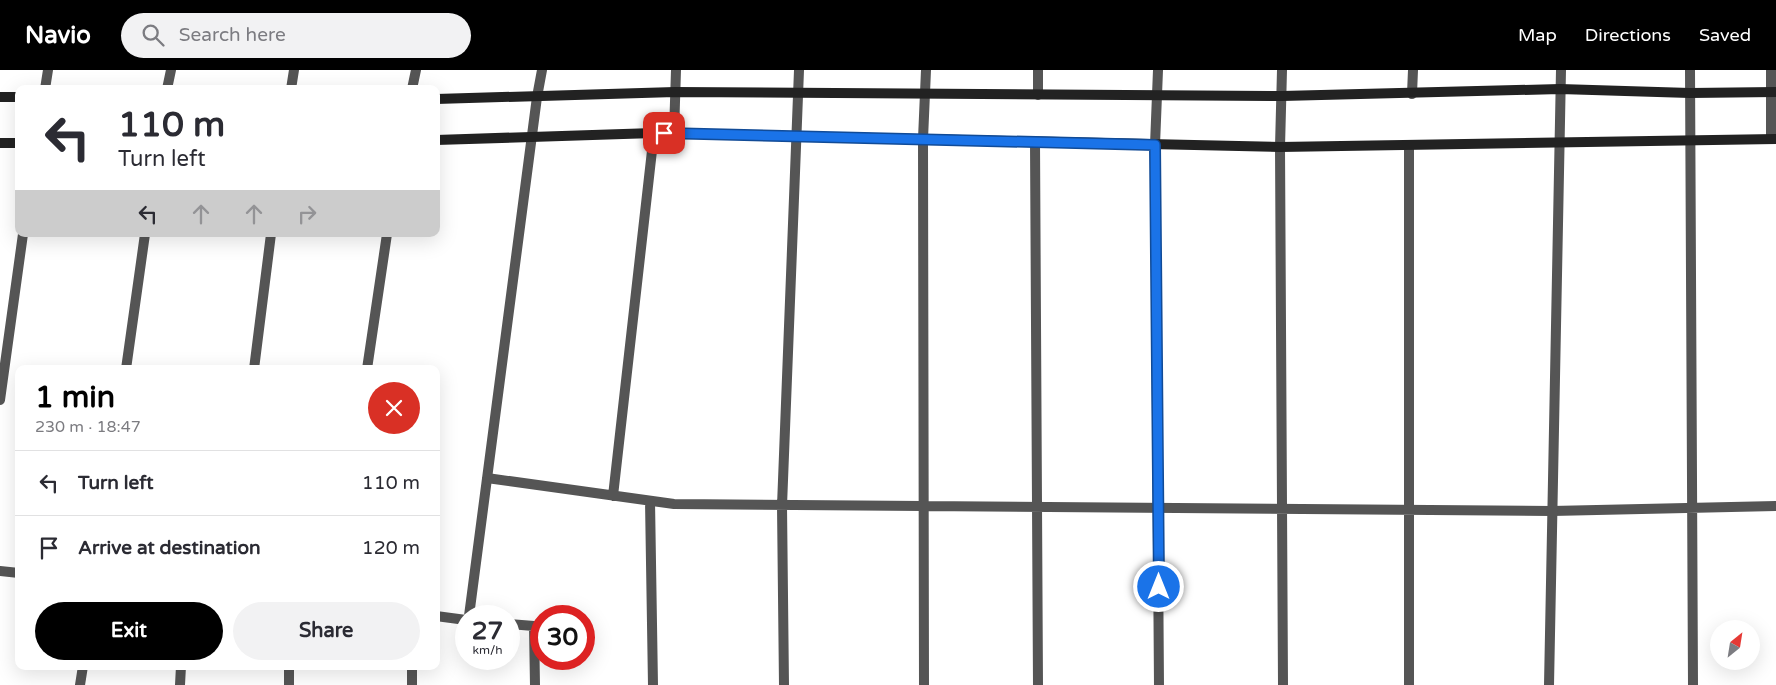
<!DOCTYPE html>
<meta charset="utf-8">
<style>
body{margin:0;font-family:"Varela Round",sans-serif;background:#f2f2f3;color:#2b2b33;height:100vh;display:flex;flex-direction:column;font-size:19px;white-space:nowrap}
*{box-sizing:border-box;margin:0}
p{font-size:16px;color:#7c7c81}
.icon{flex:none;width:28px;height:28px;fill:none;stroke:currentColor;stroke-width:2;stroke-linecap:round;stroke-linejoin:round}
.map{position:relative;flex:1;overflow:hidden}
.panel{position:absolute;left:15px;top:295px;width:425px;height:305px;display:flex;flex-direction:column;background:#fff;border-radius:10px;box-shadow:0 5px 20px #0002}
.panel>*{flex:none}
.banner{position:absolute;left:15px;top:15px;width:425px;height:152px;border-radius:10px;box-shadow:0 5px 20px #0002;background:#fff;color:#2b2b33;overflow:hidden}
.needle{width:32px;rotate:30deg}
.tools{position:absolute;left:1710px;top:550px;display:grid;gap:10px}
.tools a{display:grid;place-items:center;width:50px;height:50px;border-radius:50%;background:#fff;box-shadow:0 5px 20px #0002;font-size:25px}
.speed{position:absolute;left:455px;top:535px;display:flex;gap:10px;font-size:25px;font-weight:700;text-align:center}
.speed>*{display:grid;place-content:center;width:65px;height:65px;border-radius:50%;background:#fff;box-shadow:0 5px 20px #0002;line-height:1}
.speed small{font-size:12px;font-weight:400}
.speed .limit{border:8px solid #d22;background:#fff;color:#111}
.pin{position:absolute;display:grid;place-items:center;width:42px;height:42px;color:#fff;margin:-21px;border-radius:10px;box-shadow:0 2px 8px #0006}
.me{position:absolute;width:55px;margin:-28px;rotate:0deg;stroke-linejoin:round;filter:drop-shadow(0 0 4px #0008)}
.turn{display:flex;align-items:center;gap:18px;height:105px;padding:0 20px;font-size:22px}
.turn .icon{width:65px;height:65px;stroke-width:2.5}
.turn b{display:block;font-size:35px;line-height:42px}
.lanes{display:flex;align-items:center;height:48px;padding:0 20px;background:#0003;justify-content:center;gap:25px;direction:ltr}
.lanes .off{opacity:.35}
.round{display:grid;place-items:center;flex:none;width:52px;height:52px;border-radius:26px;background:#f2f2f3}
.overview{display:flex;align-items:center;justify-content:space-between;height:85px;padding:0 20px}
h1{font-size:30px;font-weight:800;line-height:38px;color:#000}
.cta{display:flex;gap:10px;margin-top:auto;padding:10px 20px}
.cta a{flex:1;height:58px;border-radius:30px;background:#000;color:#fff;font-size:20px;font-weight:800;line-height:58px;text-align:center}
.cta a+a{background:#f2f2f3;color:#2b2b33}
ul{padding:0;list-style:none}
li{display:flex;align-items:center;gap:15px;height:65px;padding:0 20px;border-top:1px solid #e1e1e2}
li div{flex:1}
li b{display:block;font-size:19px}
li em{font-style:normal}
header{display:flex;align-items:center;gap:30px;box-sizing:border-box;height:70px;padding:0 25px;background:#000;color:#fff}
header strong{font-size:24px}
nav{display:flex;gap:28px;margin-inline-start:auto;font-size:18px}
.search{width:350px;height:45px;background:#f2f2f3;display:flex;align-items:center;gap:12px;box-sizing:border-box;padding:0 18px;border-radius:28px;color:#7c7c81;font-size:19px}
.map>svg:first-child{display:block}
.lines{fill:none;stroke-linecap:round;stroke-linejoin:round}
.service{stroke:#555;stroke-width:10}
.minor{stroke:#555;stroke-width:10}
.tertiary{stroke:#555;stroke-width:10}
.secondary{stroke:#222;stroke-width:10}
.route-casing{stroke:#114b97;stroke-width:12}
.route{stroke:#1a73e8;stroke-width:9}
</style>
<header>
<strong>Navio</strong>
<div class="search"><svg class="icon" aria-label="search" viewBox="0 0 24 24"><circle cx="10" cy="10" r="6"/><path d="M15 15l6 6"/></svg>Search here</div>
<nav><a>Map</a><a>Directions</a><a>Saved</a></nav>
</header>
<div class="map">
<svg width="1776" height="615" viewBox="0 0 1776 615">
<rect width="100%" height="100%" fill="#fff"/>
<g class="lines">
<path class="service" d="M 1771,69 L 1771,0"/>
<path class="minor" d="M 1158,0 L 1155,75 L 1159,615
M 1282,0 L 1280,77 L 1283,615
M 1690,0 L 1693,615
M 45,19 L 48,0
M 167,19 L 171,0
M 291,19 L 294,0
M 412,19 L 416,0
M 1412,24 L 1413,0
M 1038,25 L 1038,0
M 674,63 L 676,0
M 1035,72 L 1038,615
M 1409,76 L 1409,615
M 126,299 L 145,164
M 254,299 L 271,164
M 367,299 L 387,164
M 0,330 L 23,164
M 487,408 L 674,434 L 1552,441 L 1776,436
M 613,426 L 654,63
M 650,431 L 653,615
M 0,501 L 19,503
M 436,546 L 466,550
M 469,546 L 537,27 L 542,0
M 509,554 L 534,556 L 535,615
M 289,596 L 289,615
M 412,596 L 412,615
M 80,615 L 83,596
M 180,615 L 181,596
M 784,615 L 782,436 L 799,0
M 924,615 L 923,69 L 926,0"/>
<path class="tertiary" d="M 1549,615 L 1561,0"/>
<path class="secondary" d="M 0,27 L 19,27
M 436,29 L 675,22 L 1282,26 L 1560,19 L 1690,23 L 1776,22
M 436,70 L 654,63 L 1280,77 L 1776,69
M 0,73 L 19,73"/>
</g>
<g class="lines">
<defs>
<path id="route" d="M 664,63 L 1155,75 L 1159,517"/>
</defs>
<use href="#route" class="route-casing"/>
<use href="#route" class="route"/>
</g>
</svg>
<div class="tools">
<a><svg class="needle" viewBox="-14 -14 28 28"><path d="M0-13l5 13h-10z" fill="#e53935"/><path d="M0 13l5-13h-10z" fill="#7c7c81"/></svg></a>
</div>
<div class="speed"><div>27<small>km/h</small></div><div class="limit">30</div></div>
<div class="pin" style="left:664px;top:63px;background:#d93025"><svg class="icon" aria-label="arrive" viewBox="0 0 24 24"><path d="M6 21V4h12l-3 4 3 4H6"/></svg></div>
<svg class="me" style="left:1159px;top:517px" viewBox="-20 -20 40 40"><circle r="17" fill="#1a73e8" stroke="#fff" stroke-width="3"/><path d="M0-11L8 9 0 5-8 9z" fill="#fff"/></svg>
<div class="banner">
<div class="turn"><svg class="icon" aria-label="left" viewBox="0 0 24 24"><path d="M17 20v-9H6M10 6l-5 5 5 5"/></svg><div><b>110 m</b>Turn left</div></div>
<div class="lanes"><svg class="icon" aria-label="left" viewBox="0 0 24 24"><path d="M17 20v-9H6M10 6l-5 5 5 5"/></svg><svg class="icon off" aria-label="ahead" viewBox="0 0 24 24"><path d="M12 20V5M6 11l6-6 6 6"/></svg><svg class="icon off" aria-label="ahead" viewBox="0 0 24 24"><path d="M12 20V5M6 11l6-6 6 6"/></svg><svg class="icon off" aria-label="right" viewBox="0 0 24 24"><path d="M7 20v-9h11M14 6l5 5-5 5"/></svg></div>
</div>
<section class="panel">
<div class="overview"><div><h1>1 min</h1><p>230 m · 18:47</p></div><a class="round" style="background:#d93025;color:#fff"><svg class="icon" aria-label="close" viewBox="0 0 24 24"><path d="M6 6l12 12M18 6L6 18"/></svg></a></div>
<ul>
<li><svg class="icon" aria-label="left" viewBox="0 0 24 24"><path d="M17 20v-9H6M10 6l-5 5 5 5"/></svg><div><b>Turn left</b></div><em>110 m</em></li>
<li><svg class="icon" aria-label="arrive" viewBox="0 0 24 24"><path d="M6 21V4h12l-3 4 3 4H6"/></svg><div><b>Arrive at destination</b></div><em>120 m</em></li>
</ul>
<div class="cta"><a>Exit</a><a>Share</a></div>
</section>
</div>
